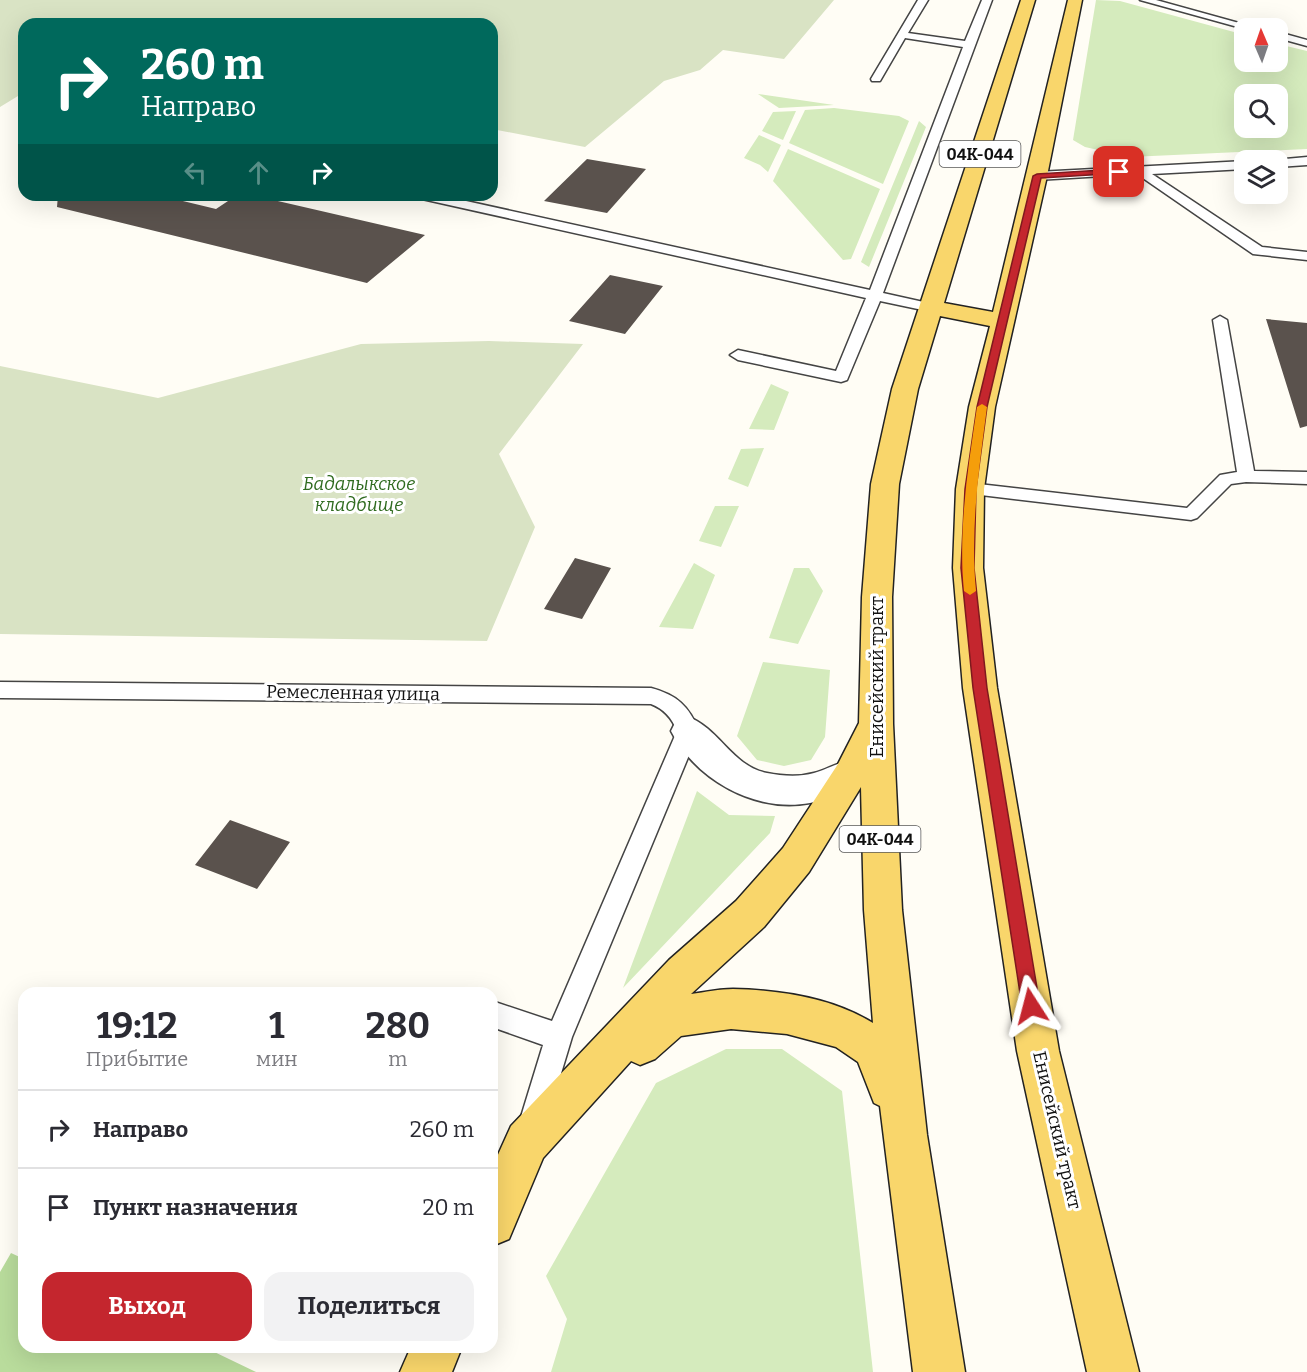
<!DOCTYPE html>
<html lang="ru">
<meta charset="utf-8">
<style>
body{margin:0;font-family:Bitter,serif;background:#f2f2f3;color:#2b2b33;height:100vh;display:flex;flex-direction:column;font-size:22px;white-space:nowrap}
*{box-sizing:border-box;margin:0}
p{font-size:20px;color:#7c7c81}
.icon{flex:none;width:33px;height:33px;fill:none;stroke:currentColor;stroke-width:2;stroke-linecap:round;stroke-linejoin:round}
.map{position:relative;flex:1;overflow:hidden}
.drawer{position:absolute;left:18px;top:987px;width:480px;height:366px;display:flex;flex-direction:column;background:#fff;border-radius:18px;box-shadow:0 6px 24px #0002}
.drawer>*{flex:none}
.banner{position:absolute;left:18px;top:18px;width:480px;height:183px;border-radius:18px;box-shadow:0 6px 24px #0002;background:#00695c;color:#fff;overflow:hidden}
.needle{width:39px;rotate:358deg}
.tools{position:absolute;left:1234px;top:18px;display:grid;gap:12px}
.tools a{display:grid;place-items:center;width:54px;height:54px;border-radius:12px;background:#fff;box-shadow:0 6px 24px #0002;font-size:30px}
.pin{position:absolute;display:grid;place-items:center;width:51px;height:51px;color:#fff;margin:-26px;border-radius:12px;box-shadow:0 3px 9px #0006}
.me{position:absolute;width:66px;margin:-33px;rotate:351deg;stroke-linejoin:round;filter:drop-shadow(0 0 4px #0008)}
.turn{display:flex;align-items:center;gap:21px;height:126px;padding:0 24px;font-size:27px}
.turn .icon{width:78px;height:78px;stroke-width:2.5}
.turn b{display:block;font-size:42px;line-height:51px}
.lanes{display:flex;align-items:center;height:57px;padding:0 24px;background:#0003;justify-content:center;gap:30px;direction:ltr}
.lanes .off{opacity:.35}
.eta{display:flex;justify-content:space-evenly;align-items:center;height:102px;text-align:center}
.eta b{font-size:36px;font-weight:700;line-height:42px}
.button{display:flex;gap:12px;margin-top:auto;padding:12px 24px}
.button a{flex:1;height:69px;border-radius:18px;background:#c4262e;color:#fff;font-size:24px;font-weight:700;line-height:69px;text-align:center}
.button a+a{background:#f2f2f3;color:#2b2b33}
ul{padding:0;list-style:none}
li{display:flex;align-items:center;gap:18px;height:78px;padding:0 24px;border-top:2px solid #e1e1e2}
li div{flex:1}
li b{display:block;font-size:22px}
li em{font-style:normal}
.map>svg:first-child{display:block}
.green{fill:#d5ebbd;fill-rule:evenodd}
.forest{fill:#b9dc9c}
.cemetery{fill:#d9e3c4}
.building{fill:#5a524d}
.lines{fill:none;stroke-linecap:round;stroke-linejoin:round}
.lane-casing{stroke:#444;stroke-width:3}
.street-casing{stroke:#444;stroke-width:3}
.primary-casing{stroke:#222;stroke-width:3}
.lane{fill:#fff;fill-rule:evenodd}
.street{fill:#fff;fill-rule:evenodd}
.primary{fill:#f9d66b;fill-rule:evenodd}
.route{fill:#c4262e;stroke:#7f191e;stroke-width:1.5}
.slow{fill:#f59e0b}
.labels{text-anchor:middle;stroke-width:6;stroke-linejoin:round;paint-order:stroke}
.shield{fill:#fff;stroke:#585858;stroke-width:1.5}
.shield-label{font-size:16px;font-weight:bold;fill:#111}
.park-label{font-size:18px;font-style:italic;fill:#2f6b1f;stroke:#fff}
.street-label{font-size:18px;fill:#111;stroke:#fff}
</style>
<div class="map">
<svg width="1307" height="1372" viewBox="0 0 1307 1372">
<rect width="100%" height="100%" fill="#fffdf5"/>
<path class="green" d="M 1096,0 L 1120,1 L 1245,35 L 1245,62 L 1278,62 L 1278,44 L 1307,51 L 1307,149 L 1130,157 L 1085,147 L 1073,140 ZM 1245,94 L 1278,94 L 1278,128 L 1245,128 Z
M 758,94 L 834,105 L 779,108 Z
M 834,108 L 899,116 L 909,121 L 883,184 L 789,143 L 805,110 Z
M 796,111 L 783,140 L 762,131 L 773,112 Z
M 919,121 L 926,127 L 869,267 L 861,262 Z
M 759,135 L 781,145 L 768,172 L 760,165 L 744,158 Z
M 788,149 L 880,189 L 851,259 L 843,260 L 773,181 Z
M 771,384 L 789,392 L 774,430 L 749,429 Z
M 764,448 L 748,487 L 728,479 L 741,449 Z
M 715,506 L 739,506 L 721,547 L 699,541 Z
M 694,563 L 715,575 L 693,629 L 659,627 Z
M 794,568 L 809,568 L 823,591 L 798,644 L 769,638 Z
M 763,662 L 830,670 L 825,737 L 811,760 L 784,766 L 757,760 L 737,736 Z
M 697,791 L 729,815 L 775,816 L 770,833 L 623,988 Z
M 726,1049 L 782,1049 L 842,1091 L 873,1372 L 551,1372 L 567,1319 L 546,1276 L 656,1083 Z"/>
<path class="forest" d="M 11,1253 L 24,1259 L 24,1347 L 204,1347 L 256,1372 L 0,1372 L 0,1272 Z"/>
<path class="cemetery" d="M 0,0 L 834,0 L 784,59 L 723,50 L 700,70 L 664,81 L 585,147 L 492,129 L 492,24 L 24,24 L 24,97 L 18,96 L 0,107 Z
M 489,341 L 583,344 L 499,454 L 535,527 L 487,641 L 0,634 L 0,366 L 158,398 L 361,344 Z"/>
<path class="building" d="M 587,159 L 646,169 L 607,213 L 544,201 Z
M 58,195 L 158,195 L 216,209 L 237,195 L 252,195 L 425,235 L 367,283 L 57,207 Z
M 610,275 L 663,286 L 625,334 L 569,321 Z
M 1266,319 L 1307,323 L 1307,426 L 1300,428 Z
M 575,558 L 611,568 L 582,619 L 544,609 Z
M 230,820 L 290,842 L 257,889 L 195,865 Z"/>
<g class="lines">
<defs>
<path id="lane" d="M 918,0 L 928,0 L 908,33 L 965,41 L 982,0 L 992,0 L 883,293 L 937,305 L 939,308 L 932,312 L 880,301 L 847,380 L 841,382 L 738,360 L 730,355 L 738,350 L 836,371 L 866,298 L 422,199 L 416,195 L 439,195 L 870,290 L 963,47 L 905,38 L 880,81 L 872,81 L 871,79 Z
M 1140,0 L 1156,0 L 1257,28 L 1245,29 Z
M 1278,32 L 1307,40 L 1307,46 L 1278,38 Z
M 1307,157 L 1307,165 L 1278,167 L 1278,160 L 1274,160 Z
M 1245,161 L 1245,169 L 1152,174 L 1262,247 L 1307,252 L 1307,260 L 1253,254 L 1137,174 L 1037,180 L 1031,176 L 1037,172 Z
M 1220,316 L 1227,320 L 1254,471 L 1307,472 L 1307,484 L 1246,482 L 1231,484 L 1197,518 L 1191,520 L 964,493 L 961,489 L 964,485 L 970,483 L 1187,508 L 1220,475 L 1237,472 L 1213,320 Z
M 0,682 L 651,688 C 677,695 689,706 699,731 L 572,1037 L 544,1130 L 534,1134 L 524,1130 L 520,1120 L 543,1045 L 492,1027 L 492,1001 L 552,1021 L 677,731 C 672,718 664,709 651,704 L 0,698 Z"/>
<path id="street" d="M 688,717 C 719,728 733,767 767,773 C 782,776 800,777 814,773 C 833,768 842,757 862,764 L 868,774 L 862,784 C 845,791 828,800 810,803 C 755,813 696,780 671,731 L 676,721 Z"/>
<path id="primary" d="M 1021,0 L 1035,0 L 944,303 L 993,312 L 1068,0 L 1082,0 L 1047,176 L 995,407 L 984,489 L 983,568 L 997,688 L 1059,1051 L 1139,1372 L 1087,1372 L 1017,1051 L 963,688 L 953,568 L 956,489 L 969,407 L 990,326 L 940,316 L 918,389 L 899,484 L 892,597 L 893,724 L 902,910 L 927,1135 L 965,1372 L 913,1372 L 880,1106 L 874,1103 L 858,1062 L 836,1047 L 787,1034 L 731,1029 L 681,1036 L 655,1059 L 640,1065 L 631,1061 L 543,1158 L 509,1239 L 492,1246 L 492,1168 L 511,1126 L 669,960 L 736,901 L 783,848 L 838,764 L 859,723 L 862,597 L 871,484 L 892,389 ZM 861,787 L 864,910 L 873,1023 C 833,998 779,990 733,989 C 720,989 705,992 691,994 L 764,927 L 809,872 Z
M 411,1347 L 462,1347 L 452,1372 L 400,1372 Z"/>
</defs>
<use href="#lane" class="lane-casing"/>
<use href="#street" class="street-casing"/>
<use href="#primary" class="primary-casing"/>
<use href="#lane" class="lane"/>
<use href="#street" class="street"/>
<use href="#primary" class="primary"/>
</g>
<path class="route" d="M 1119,169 L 1123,172 L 1122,173 L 1041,178 L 987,407 L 976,489 L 974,568 L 987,688 L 1040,1006 L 1037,1012 L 1031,1014 L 1025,1012 L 1022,1006 L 973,688 L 961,568 L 965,489 L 977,407 L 1033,176 L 1037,174 Z"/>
<path class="slow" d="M 982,404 L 987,407 C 979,468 970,529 976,591 L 970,595 L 964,591 C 958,529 968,468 977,407 Z"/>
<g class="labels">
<g class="shield">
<rect x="939.5" y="141" width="81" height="26" rx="4.5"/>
<rect x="839.5" y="826" width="81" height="26" rx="4.5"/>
</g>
<g class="shield-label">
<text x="980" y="160">04К-044</text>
<text x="880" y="845">04К-044</text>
</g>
<g class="park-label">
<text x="359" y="490">Бадалыкское<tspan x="359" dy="21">кладбище</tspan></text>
</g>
<g class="street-label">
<text transform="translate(877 677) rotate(-90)" y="6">Енисейский тракт</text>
<text transform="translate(353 693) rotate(1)" y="6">Ремесленная улица</text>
<text transform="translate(1057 1130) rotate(77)" y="6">Енисейский тракт</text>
</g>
</g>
</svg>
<div class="tools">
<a><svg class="needle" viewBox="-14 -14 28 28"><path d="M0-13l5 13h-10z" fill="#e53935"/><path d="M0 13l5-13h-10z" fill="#7c7c81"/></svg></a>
<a><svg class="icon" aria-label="search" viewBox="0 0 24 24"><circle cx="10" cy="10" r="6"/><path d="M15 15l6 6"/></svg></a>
<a><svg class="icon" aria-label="layers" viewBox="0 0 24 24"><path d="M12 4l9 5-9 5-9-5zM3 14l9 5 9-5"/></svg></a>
</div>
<div class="pin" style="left:1119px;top:172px;background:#d93025"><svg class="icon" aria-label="arrive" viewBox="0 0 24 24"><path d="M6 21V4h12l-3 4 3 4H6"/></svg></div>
<svg class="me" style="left:1031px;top:1006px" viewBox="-20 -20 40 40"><path d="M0-17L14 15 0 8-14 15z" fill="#c4262e" stroke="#fff" stroke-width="4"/></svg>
<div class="banner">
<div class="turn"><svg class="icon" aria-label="right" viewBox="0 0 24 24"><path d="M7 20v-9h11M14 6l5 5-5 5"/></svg><div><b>260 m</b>Направо</div></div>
<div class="lanes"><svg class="icon off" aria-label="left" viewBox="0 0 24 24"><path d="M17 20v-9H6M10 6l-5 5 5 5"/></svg><svg class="icon off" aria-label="ahead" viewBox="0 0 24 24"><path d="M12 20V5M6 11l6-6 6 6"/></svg><svg class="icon" aria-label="right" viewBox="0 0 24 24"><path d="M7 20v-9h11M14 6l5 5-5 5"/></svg></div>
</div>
<section class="drawer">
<div class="eta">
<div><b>19:12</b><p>Прибытие</p></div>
<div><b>1</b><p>мин</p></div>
<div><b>280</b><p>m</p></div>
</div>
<ul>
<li><svg class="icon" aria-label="right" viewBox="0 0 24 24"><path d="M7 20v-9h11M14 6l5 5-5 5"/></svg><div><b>Направо</b></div><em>260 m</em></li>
<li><svg class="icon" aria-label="arrive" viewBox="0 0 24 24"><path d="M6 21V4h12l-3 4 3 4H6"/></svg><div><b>Пункт назначения</b></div><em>20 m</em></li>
</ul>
<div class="button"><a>Выход</a><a>Поделиться</a></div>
</section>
</div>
